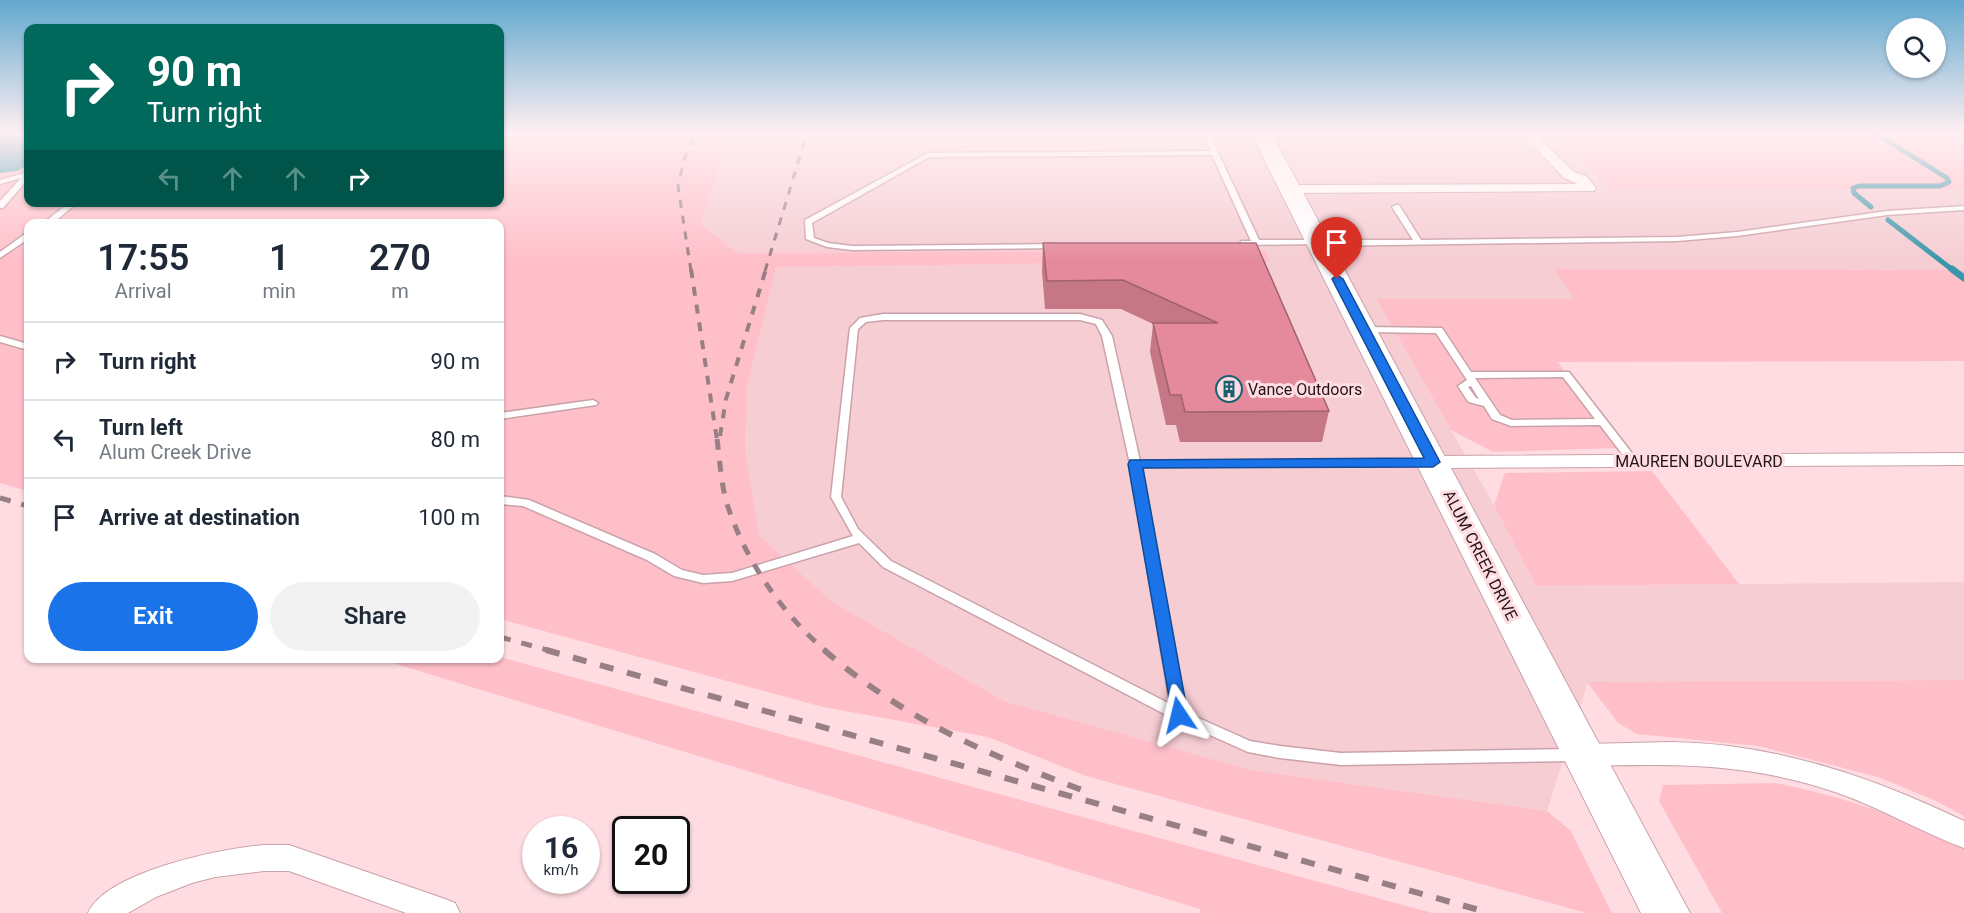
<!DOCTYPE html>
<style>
body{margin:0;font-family:Roboto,sans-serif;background:#f2f2f3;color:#1f2937;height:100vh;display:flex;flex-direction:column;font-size:22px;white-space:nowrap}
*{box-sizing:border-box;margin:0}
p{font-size:20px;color:#747a83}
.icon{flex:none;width:33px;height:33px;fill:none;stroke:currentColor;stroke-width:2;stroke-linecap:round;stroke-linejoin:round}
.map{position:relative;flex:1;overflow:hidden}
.drawer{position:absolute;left:24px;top:219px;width:480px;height:444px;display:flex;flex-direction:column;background:#fff;border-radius:12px;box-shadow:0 2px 4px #0004}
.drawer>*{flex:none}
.top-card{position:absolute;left:24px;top:24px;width:480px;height:183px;border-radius:12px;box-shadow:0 2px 4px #0004;background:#00695c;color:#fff;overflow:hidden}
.buttons{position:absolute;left:1886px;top:18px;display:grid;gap:12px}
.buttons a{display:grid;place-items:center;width:60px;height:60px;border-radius:50%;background:#fff;box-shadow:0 2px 4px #0004;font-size:30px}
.speed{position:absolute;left:522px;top:816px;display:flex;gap:12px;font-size:30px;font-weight:700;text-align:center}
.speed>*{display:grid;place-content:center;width:78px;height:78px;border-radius:50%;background:#fff;box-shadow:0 2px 4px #0004;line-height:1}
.speed small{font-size:15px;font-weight:400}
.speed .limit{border:3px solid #111;border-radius:9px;background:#fff;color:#111}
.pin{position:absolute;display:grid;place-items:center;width:51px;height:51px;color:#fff;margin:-62px -26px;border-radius:50% 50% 50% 0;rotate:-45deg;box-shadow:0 0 6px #0007}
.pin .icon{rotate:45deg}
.me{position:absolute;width:66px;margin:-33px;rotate:350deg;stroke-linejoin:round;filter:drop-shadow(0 0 4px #0008)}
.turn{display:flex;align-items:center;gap:21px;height:126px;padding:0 24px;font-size:27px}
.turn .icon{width:78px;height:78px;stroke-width:2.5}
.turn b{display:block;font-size:42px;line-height:51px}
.lanes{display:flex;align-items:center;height:57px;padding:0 24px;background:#0003;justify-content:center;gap:30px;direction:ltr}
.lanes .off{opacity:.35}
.eta{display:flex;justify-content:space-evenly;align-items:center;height:102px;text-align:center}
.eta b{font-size:36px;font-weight:600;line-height:42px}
.button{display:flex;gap:12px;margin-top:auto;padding:12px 24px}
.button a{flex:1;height:69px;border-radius:36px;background:#1a73e8;color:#fff;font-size:24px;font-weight:600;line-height:69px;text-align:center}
.button a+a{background:#f2f2f3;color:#1f2937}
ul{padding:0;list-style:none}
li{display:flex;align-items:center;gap:18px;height:78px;padding:0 24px;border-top:2px solid #e0e1e3}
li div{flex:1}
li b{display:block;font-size:22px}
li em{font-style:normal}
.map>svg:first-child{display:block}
.built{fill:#f5cdd3}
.green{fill:#ffbfc9}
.water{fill:#3a96aa}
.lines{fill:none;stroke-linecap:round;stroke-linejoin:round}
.stream-far1{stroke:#3a96aa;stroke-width:5}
.stream{stroke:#3a96aa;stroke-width:7}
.lane-casing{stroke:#caa2a9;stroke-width:3}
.street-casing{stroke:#caa2a9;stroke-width:2}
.primary-casing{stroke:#caa2a9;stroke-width:2}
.lane{fill:#fff;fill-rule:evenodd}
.street{fill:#fff;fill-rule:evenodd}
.primary{fill:#fff;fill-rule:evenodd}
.rail-far3{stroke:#987f83;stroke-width:3;stroke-dasharray:8 8;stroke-linecap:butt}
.rail-far2{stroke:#987f83;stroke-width:4;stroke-dasharray:9 9;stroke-linecap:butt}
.rail-far1{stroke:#987f83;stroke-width:5;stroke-dasharray:11 11;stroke-linecap:butt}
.rail{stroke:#987f83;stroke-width:6;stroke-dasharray:14 14;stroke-linecap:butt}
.wall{fill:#c57786}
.building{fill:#e58a9c;stroke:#a0616d;stroke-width:1.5}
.route{fill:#1a73e8;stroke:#114b97;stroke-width:1.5}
.labels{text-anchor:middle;stroke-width:6;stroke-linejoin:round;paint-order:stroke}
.poi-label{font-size:16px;fill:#231417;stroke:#fedce1;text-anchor:start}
.street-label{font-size:16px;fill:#231417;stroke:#fedce1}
</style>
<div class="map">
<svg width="1964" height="913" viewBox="0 0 1964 913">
<rect width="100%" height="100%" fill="#fedce1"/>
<path class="built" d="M 730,133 L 1554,133 L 1613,190 L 1964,190 L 1964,270 L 1555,269 L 1576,299 L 1376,300 L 1494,505 L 1536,586 L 1964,582 L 1964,680 L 1588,682 L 1547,811 L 1251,770 L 1004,701 L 831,601 L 759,535 L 745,451 L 747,387 L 776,267 L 1270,261 L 1266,250 L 737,253 L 701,224 Z"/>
<path class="green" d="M 500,133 L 730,133 L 701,224 L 737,253 L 1266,250 L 1270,261 L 776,267 L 747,387 L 745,451 L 759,535 L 831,601 L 1004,701 L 1251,770 L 1547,811 L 1571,831 L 1612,913 L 1587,913 L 1086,776 L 988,737 L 823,707 L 500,619 L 500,224 L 28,224 L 28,491 L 0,483 L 0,173 L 18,171 L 28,164 L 28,202 L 500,202 Z
M 1554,133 L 1964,133 L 1964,190 L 1613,190 Z
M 1554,269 L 1964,270 L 1964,361 L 1558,362 L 1619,448 L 1493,452 L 1451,430 L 1376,299 L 1575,299 Z
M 1652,471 L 1739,584 L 1536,586 L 1494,505 L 1505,473 Z
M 500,657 L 1432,913 L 1201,913 L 1200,909 L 380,659 Z
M 1964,680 L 1964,816 L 1936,801 L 1878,777 L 1759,746 L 1637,734 L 1618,723 L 1587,682 Z
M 1775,783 C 1841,796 1904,817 1964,848 L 1964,913 L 1722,913 L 1659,801 L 1663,785 Z"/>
<path class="water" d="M 0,133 L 20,133 L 28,156 L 28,164 L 18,171 L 0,173 Z"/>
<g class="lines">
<path class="stream-far1" d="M 1871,207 L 1854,193 L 1853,188 L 1859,186 L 1940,186 L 1949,182 L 1947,178 L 1875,133
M 1888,220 L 1954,271"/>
<path class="stream" d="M 1952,269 L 1964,278"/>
<defs>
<path id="lane" d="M 24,133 L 28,133 L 28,137 L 26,136 Z
M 1203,133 L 1209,133 L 1259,240 L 1413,240 L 1392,207 L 1396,205 L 1399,205 L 1421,240 L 1677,237 L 1737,232 L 1887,211 L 1964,206 L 1964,210 L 1887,215 L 1737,236 L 1677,241 L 1319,246 L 1315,244 L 1244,245 L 1241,245 L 1241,241 L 1251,241 L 1212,155 L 929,157 L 812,223 L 814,238 L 828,243 L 852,246 L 1057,244 L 1061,246 L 1057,248 L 852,250 L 827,247 L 806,239 L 805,220 L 928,153 L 1211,151 Z
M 28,172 L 28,179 L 3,208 L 0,208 L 0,201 L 21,178 L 0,184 L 0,180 Z
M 70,202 L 78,202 L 52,224 L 42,224 Z
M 25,234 L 28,234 L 28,239 L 0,258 L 0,252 Z
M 883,314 L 1080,314 L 1102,320 L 1112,336 L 1140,461 L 1433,460 L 1434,462 L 1429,465 L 1141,467 L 1185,712 L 1250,741 L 1280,746 L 1341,753 L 1575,749 L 1580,751 L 1582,755 L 1580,759 L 1575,761 L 1341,765 L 1280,758 L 1248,752 L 1174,719 L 883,567 L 859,543 L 732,581 L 703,583 L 674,576 L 647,560 L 523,506 L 500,504 L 500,496 L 529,500 L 655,554 L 682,570 L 703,575 L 732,573 L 853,536 L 831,497 L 850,328 L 860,318 ZM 883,320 L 1080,320 L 1096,324 L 1102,336 L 1130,464 L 1170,704 L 891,561 L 858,529 L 841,497 L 858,329 L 866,322 Z
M 1364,327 L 1442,328 L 1471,372 L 1569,372 L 1638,461 L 1637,463 L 1629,463 L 1600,425 L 1511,426 L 1492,419 L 1484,406 L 1469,402 L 1467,400 L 1458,386 L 1467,380 L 1436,333 L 1361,332 L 1360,330 ZM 1563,377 L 1595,419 L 1512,420 L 1500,415 L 1475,378 ZM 1471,386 L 1479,399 L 1476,398 L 1468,387 Z
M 0,336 L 28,344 L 28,350 L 0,342 Z
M 593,400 L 598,403 L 596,405 L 500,419 L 500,413 Z"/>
<path id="street" d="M 1521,133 L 1534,133 L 1574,172 L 1586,176 L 1596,188 L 1594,191 L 1291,193 L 1284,189 L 1291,185 L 1578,184 L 1564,178 Z
M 1964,453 L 1964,465 L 1433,468 L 1426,466 L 1423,462 L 1426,458 L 1433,456 Z
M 1673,742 C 1777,744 1872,777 1964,821 L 1964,848 C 1921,832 1881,808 1838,793 C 1747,762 1677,764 1584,766 L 1575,763 L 1571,755 L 1575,747 L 1584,744 Z
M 264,845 L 289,845 L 445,899 L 455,903 L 460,913 L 406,913 L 289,871 L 264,871 L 215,877 L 192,883 L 156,897 L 128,913 L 88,913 C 106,872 222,848 264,845 Z"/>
<path id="primary" d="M 1251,133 L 1271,133 L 1690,913 L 1641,913 Z"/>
</defs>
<use href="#lane" class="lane-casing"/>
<use href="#street" class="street-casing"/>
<use href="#primary" class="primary-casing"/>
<use href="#lane" class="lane"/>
<use href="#street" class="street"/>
<use href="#primary" class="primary"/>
<path class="rail-far3" d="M 691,271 L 678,186 L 684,160 L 695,133
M 765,271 L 807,133"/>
<path class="rail-far2" d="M 691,269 L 717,440
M 720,436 L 726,399 L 766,269"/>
<path class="rail-far1" d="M 717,439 C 720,461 721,486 728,507 C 746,561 783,615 826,651
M 0,498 L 28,506
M 500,637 L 551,651"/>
<path class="rail" d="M 546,650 L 1490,913
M 824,650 C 908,722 985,753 1087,792"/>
</g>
<path class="wall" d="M 1043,243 L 1256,243 L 1329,411 L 1322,442 L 1180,442 L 1176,425 L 1166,425 L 1150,352 L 1153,324 L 1121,309 L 1045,309 L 1042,271 Z"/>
<path class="building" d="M 1043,243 L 1256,243 L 1329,411 L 1185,412 L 1181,395 L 1170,395 L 1153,323 L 1218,323 L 1123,280 L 1047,281 Z"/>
<linearGradient id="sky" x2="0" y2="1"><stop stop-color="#62a8cf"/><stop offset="0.51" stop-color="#ffeff2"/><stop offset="1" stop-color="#ffeff2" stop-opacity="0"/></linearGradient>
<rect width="1964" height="261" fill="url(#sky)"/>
<path class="route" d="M 1337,275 L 1343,279 L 1440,462 L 1433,467 L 1143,468 L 1188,715 L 1185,720 L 1179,722 L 1173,720 L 1128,464 L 1130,460 L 1424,458 L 1332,279 Z"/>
<defs>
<symbol id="building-ring" viewBox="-11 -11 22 22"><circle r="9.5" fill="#fedce1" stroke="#186170" stroke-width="1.5"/><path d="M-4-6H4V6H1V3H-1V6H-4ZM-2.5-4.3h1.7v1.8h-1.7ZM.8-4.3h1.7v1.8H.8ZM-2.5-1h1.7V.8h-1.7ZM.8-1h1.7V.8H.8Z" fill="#186170"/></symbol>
</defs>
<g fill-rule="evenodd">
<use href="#building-ring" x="1214" y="374" width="30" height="30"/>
</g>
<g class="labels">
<g class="poi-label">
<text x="1248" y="395">Vance Outdoors</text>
</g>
<g class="street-label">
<text x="1699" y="467">MAUREEN BOULEVARD</text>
<text transform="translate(1481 555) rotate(63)" y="6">ALUM CREEK DRIVE</text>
</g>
</g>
</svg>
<div class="buttons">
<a><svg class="icon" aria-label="search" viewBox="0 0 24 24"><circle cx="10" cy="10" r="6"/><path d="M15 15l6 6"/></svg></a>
</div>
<div class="speed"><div>16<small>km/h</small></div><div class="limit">20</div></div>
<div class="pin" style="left:1337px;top:279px;background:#d93025"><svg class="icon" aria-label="arrive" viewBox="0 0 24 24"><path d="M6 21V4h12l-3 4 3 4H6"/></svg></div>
<svg class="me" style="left:1179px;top:715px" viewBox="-20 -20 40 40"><path d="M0-17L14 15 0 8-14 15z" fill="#1a73e8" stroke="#fff" stroke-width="4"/></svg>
<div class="top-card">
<div class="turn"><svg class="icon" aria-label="right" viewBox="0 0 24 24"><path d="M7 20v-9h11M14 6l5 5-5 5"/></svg><div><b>90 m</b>Turn right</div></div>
<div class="lanes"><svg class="icon off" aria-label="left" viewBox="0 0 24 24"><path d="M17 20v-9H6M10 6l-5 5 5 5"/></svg><svg class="icon off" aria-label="ahead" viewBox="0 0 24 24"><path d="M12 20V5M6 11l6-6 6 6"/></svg><svg class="icon off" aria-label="ahead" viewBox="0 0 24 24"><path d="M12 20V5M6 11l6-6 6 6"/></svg><svg class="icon" aria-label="right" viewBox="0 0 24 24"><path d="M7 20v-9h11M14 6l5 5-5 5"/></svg></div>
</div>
<section class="drawer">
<div class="eta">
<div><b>17:55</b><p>Arrival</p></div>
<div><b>1</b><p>min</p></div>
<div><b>270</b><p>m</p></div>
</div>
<ul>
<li><svg class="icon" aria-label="right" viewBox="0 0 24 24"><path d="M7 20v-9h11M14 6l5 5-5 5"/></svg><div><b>Turn right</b></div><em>90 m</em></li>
<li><svg class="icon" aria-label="left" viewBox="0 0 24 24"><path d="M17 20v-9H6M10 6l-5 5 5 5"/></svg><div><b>Turn left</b><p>Alum Creek Drive</p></div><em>80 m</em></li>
<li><svg class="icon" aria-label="arrive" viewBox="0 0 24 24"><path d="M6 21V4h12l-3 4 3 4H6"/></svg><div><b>Arrive at destination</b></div><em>100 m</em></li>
</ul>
<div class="button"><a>Exit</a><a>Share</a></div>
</section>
</div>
